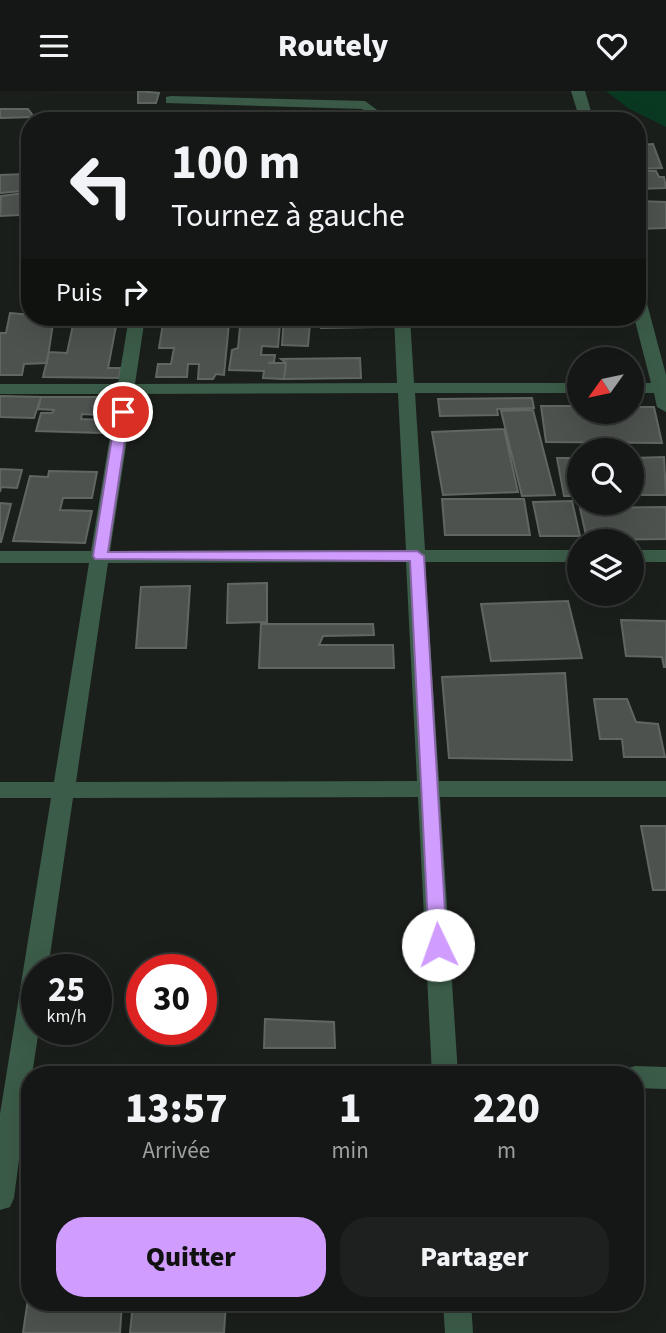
<!DOCTYPE html>
<html lang="fr">
<meta charset="utf-8">
<style>
body{margin:0;font-family:"Source Sans 3",sans-serif;background:#1d201e;color:#f1f3f6;height:100vh;display:flex;flex-direction:column;font-size:26px;white-space:nowrap}
*{box-sizing:border-box;margin:0}
p{font-size:23px;color:#9d9fa0}
.icon{flex:none;width:38px;height:38px;fill:none;stroke:currentColor;stroke-width:2;stroke-linecap:round;stroke-linejoin:round}
.map{position:relative;flex:1;overflow:hidden}
.panel{position:absolute;left:21px;top:975px;width:623px;height:245px;display:flex;flex-direction:column;background:#141715;border-radius:28px;box-shadow:0 7px 28px #0002,0 0 0 2px #333634}
.panel>*{flex:none}
.hud{position:absolute;left:21px;top:21px;width:625px;height:214px;border-radius:28px;box-shadow:0 7px 28px #0002,0 0 0 2px #333634;background:#141715;color:#f1f3f6;overflow:hidden}
.needle{width:46px;rotate:237deg}
.buttons{position:absolute;left:567px;top:256px;display:grid;gap:14px}
.buttons a{display:grid;place-items:center;width:77px;height:77px;border-radius:50%;background:#141715;box-shadow:0 7px 28px #0002,0 0 0 2px #333634;font-size:35px}
.speed{position:absolute;left:21px;top:863px;display:flex;gap:14px;font-size:35px;font-weight:700;text-align:center}
.speed>*{display:grid;place-content:center;width:91px;height:91px;border-radius:50%;background:#141715;box-shadow:0 7px 28px #0002,0 0 0 2px #333634;line-height:1}
.speed small{font-size:18px;font-weight:400}
.speed .limit{border:10px solid #d22;background:#fff;color:#111}
.pin{position:absolute;display:grid;place-items:center;width:60px;height:60px;color:#fff;margin:-30px;border:4px solid #fff;border-radius:50%;box-shadow:0 2px 7px #0007}
.me{position:absolute;width:77px;margin:-38px;rotate:357deg;stroke-linejoin:round;filter:drop-shadow(0 0 5px #0008)}
.turn{display:flex;align-items:center;gap:24px;height:147px;padding:0 35px;font-size:32px}
.turn .icon{width:91px;height:91px;stroke-width:2.5}
.turn b{display:block;font-size:49px;line-height:60px}
.then{display:flex;align-items:center;height:66px;padding:0 35px;background:#0003;gap:14px;font-size:26px}
.eta{display:flex;justify-content:space-evenly;align-items:center;height:119px;text-align:center}
.eta b{font-size:42px;font-weight:800;line-height:49px}
.cta{display:flex;gap:14px;margin-top:auto;padding:14px 35px}
.cta a{flex:1;height:80px;border-radius:28px;background:#d09dff;color:#111;font-size:28px;font-weight:800;line-height:80px;text-align:center}
.cta a+a{background:#1d201e;color:#f1f3f6}
header{display:flex;justify-content:space-between;align-items:center;height:91px;padding:0 35px;background:#141715;font-size:32px;font-weight:800}
.map>svg:first-child{display:block}
.green{fill:#0a3922}
.building{fill:#4d524f;stroke:#606662;stroke-width:2}
.lines{fill:none;stroke-linecap:round;stroke-linejoin:round}
.street{fill:#3b5c48;fill-rule:evenodd}
.route{fill:#d09dff;stroke:#8766a6;stroke-width:2}
</style>
<header><svg class="icon" aria-label="menu" viewBox="0 0 24 24"><path d="M4 6h16M4 12h16M4 18h16"/></svg>Routely<svg class="icon" aria-label="heart" viewBox="0 0 24 24"><path d="M12 20l-8-8c-3-5 5-10 8-4 3-6 11-1 8 4z"/></svg></header>
<div class="map">
<svg width="666" height="1242" viewBox="0 0 666 1242">
<rect width="100%" height="100%" fill="#1b1f1c"/>
<path class="green" d="M 606,0 L 666,0 L 666,36 L 628,17 Z"/>
<path class="building" d="M 138,0 L 159,2 L 156,12 L 138,12 Z
M 0,18 L 28,18 L 34,26 L 0,27 Z
M 154,21 L 153,30 L 95,30 L 95,24 Z
M 34,26 L 91,26 L 91,30 L 33,30 Z
M 653,53 L 662,77 L 640,78 L 637,54 Z
M 637,80 L 656,80 L 659,86 L 664,86 L 666,97 L 637,98 Z
M 25,83 L 22,100 L 0,102 L 0,84 Z
M 26,102 L 19,124 L 0,125 L 1,105 Z
M 637,110 L 666,111 L 666,137 L 637,138 Z
M 10,222 L 54,226 L 47,272 L 24,273 L 22,284 L 0,284 L 0,242 L 6,242 Z
M 164,226 L 193,227 L 193,232 L 229,232 L 224,284 L 216,283 L 213,288 L 198,288 L 199,273 L 188,273 L 187,286 L 156,286 L 158,273 L 171,273 L 174,257 L 159,257 Z
M 231,226 L 248,226 L 250,232 L 280,233 L 278,256 L 262,255 L 261,264 L 275,264 L 274,271 L 268,272 L 286,272 L 284,288 L 263,287 L 264,280 L 229,279 L 232,259 L 238,257 L 240,235 L 233,233 Z
M 321,226 L 375,226 L 375,236 L 321,237 Z
M 284,228 L 310,232 L 308,255 L 282,254 Z
M 97,230 L 117,230 L 108,277 L 121,277 L 119,287 L 43,286 L 49,261 L 67,262 L 73,234 L 96,234 Z
M 360,267 L 361,287 L 281,288 L 284,288 L 286,272 L 281,268 Z
M 0,305 L 41,306 L 34,327 L 0,326 Z
M 41,306 L 105,306 L 97,324 L 82,323 L 81,328 L 105,329 L 101,342 L 36,340 L 41,322 L 52,322 L 54,319 L 38,318 Z
M 532,307 L 534,317 L 497,318 L 498,324 L 440,325 L 438,308 Z
M 541,315 L 579,315 L 579,320 L 632,320 L 632,316 L 654,316 L 662,352 L 546,351 Z
M 533,319 L 555,404 L 522,405 L 501,320 Z
M 504,338 L 518,401 L 443,404 L 432,341 Z
M 664,366 L 666,404 L 632,404 L 632,367 Z
M 557,367 L 579,367 L 579,405 L 564,405 Z
M 0,378 L 22,379 L 17,397 L 1,396 L 0,401 Z
M 49,380 L 97,381 L 92,407 L 63,407 L 60,419 L 92,420 L 85,452 L 13,450 L 30,385 L 48,386 Z
M 442,408 L 524,408 L 530,444 L 445,444 Z
M 572,410 L 580,445 L 540,445 L 533,411 Z
M 0,412 L 11,413 L 1,451 L 0,451 Z
M 666,416 L 666,448 L 587,449 L 580,417 Z
M 267,492 L 267,531 L 227,532 L 228,493 Z
M 190,495 L 186,557 L 136,557 L 141,496 Z
M 568,510 L 582,567 L 491,570 L 481,513 Z
M 621,529 L 666,530 L 666,576 L 664,576 L 662,566 L 626,565 Z
M 261,533 L 373,533 L 374,544 L 323,545 L 319,554 L 393,554 L 394,577 L 259,577 Z
M 565,582 L 572,669 L 449,667 L 442,586 Z
M 594,608 L 627,608 L 636,631 L 658,633 L 665,666 L 624,666 L 622,648 L 600,648 Z
M 641,735 L 666,735 L 666,799 L 653,799 Z
M 265,928 L 334,931 L 335,957 L 264,957 Z
M 30,1194 L 30,1211 L 122,1211 L 120,1242 L 23,1242 Z
M 133,1211 L 226,1211 L 224,1242 L 130,1242 Z"/>
<g class="lines">
<path class="street" d="M 571,0 L 585,0 L 594,30 L 511,30 L 518,26 L 579,26 Z
M 171,5 L 365,10 L 392,30 L 376,30 L 362,18 L 166,12 L 166,6 Z
M 637,200 L 645,205 L 666,284 L 666,321 L 657,316 L 654,302 L 632,302 L 632,292 L 651,292 L 634,226 L 637,226 Z
M 129,226 L 145,226 L 135,293 L 397,292 L 394,226 L 410,226 L 414,292 L 579,292 L 579,302 L 415,302 L 425,459 L 579,459 L 579,471 L 425,471 L 439,690 L 666,690 L 666,706 L 440,706 L 458,984 L 432,984 L 418,706 L 73,707 L 48,878 L 37,878 L 39,938 L 32,984 L 30,984 L 14,1107 L 10,1116 L 0,1119 L 0,1023 L 51,707 L 0,707 L 0,691 L 54,691 L 89,472 L 0,472 L 0,460 L 91,460 L 117,303 L 0,303 L 0,293 L 118,293 ZM 398,302 L 406,459 L 110,460 L 134,303 ZM 406,471 L 417,690 L 76,691 L 108,472 Z
M 632,459 L 666,459 L 666,471 L 632,471 Z
M 635,975 L 666,976 L 666,998 L 635,997 L 635,984 L 623,984 L 626,978 Z
M 443,1211 L 471,1211 L 473,1242 L 445,1242 Z"/>
</g>
<path class="route" d="M 123,318 L 129,321 L 108,461 L 417,460 L 424,465 L 447,854 L 444,859 L 438,861 L 432,859 L 429,854 L 410,470 L 95,468 L 93,465 L 116,321 Z"/>
</svg>
<div class="buttons">
<a><svg class="needle" viewBox="-14 -14 28 28"><path d="M0-13l5 13h-10z" fill="#e53935"/><path d="M0 13l5-13h-10z" fill="#9d9fa0"/></svg></a>
<a><svg class="icon" aria-label="search" viewBox="0 0 24 24"><circle cx="10" cy="10" r="6"/><path d="M15 15l6 6"/></svg></a>
<a><svg class="icon" aria-label="layers" viewBox="0 0 24 24"><path d="M12 4l9 5-9 5-9-5zM3 14l9 5 9-5"/></svg></a>
</div>
<div class="speed"><div>25<small>km/h</small></div><div class="limit">30</div></div>
<div class="pin" style="left:123px;top:321px;background:#d93025"><svg class="icon" aria-label="arrive" viewBox="0 0 24 24"><path d="M6 21V4h12l-3 4 3 4H6"/></svg></div>
<svg class="me" style="left:438px;top:854px" viewBox="-20 -20 40 40"><circle r="19" fill="#fff"/><path d="M0-13L10 11 0 6-10 11z" fill="#d09dff"/></svg>
<div class="hud">
<div class="turn"><svg class="icon" aria-label="left" viewBox="0 0 24 24"><path d="M17 20v-9H6M10 6l-5 5 5 5"/></svg><div><b>100 m</b>Tournez à gauche</div></div>
<div class="then">Puis<svg class="icon" aria-label="right" viewBox="0 0 24 24"><path d="M7 20v-9h11M14 6l5 5-5 5"/></svg></div>
</div>
<section class="panel">
<div class="eta">
<div><b>13:57</b><p>Arrivée</p></div>
<div><b>1</b><p>min</p></div>
<div><b>220</b><p>m</p></div>
</div>
<div class="cta"><a>Quitter</a><a>Partager</a></div>
</section>
</div>
